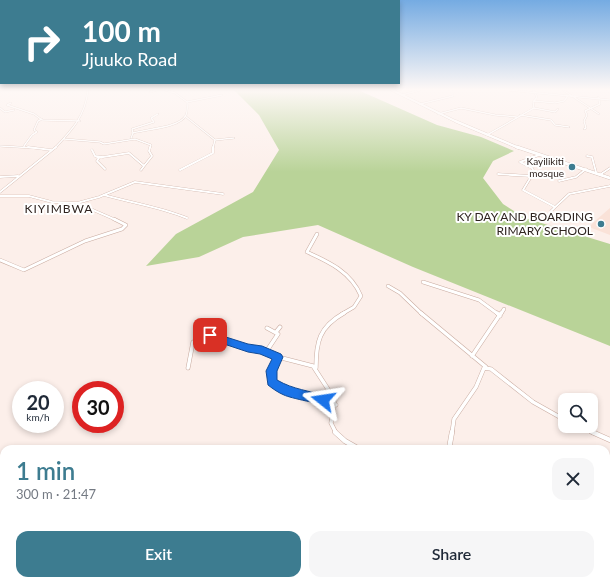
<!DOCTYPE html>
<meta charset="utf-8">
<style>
body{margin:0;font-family:Lato,sans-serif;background:#f6f6f7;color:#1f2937;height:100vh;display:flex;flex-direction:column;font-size:15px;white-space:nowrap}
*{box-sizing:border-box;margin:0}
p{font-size:13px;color:#747a83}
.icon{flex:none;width:22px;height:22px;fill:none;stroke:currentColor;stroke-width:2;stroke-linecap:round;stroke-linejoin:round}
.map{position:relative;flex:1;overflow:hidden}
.details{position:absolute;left:0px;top:445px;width:610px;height:140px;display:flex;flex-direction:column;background:#fff;border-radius:12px 12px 0 0;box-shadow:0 2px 6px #0003}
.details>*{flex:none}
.guide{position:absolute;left:0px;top:0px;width:400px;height:84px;box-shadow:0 2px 6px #0003;background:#3d7c90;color:#fff;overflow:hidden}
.controls{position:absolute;left:558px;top:393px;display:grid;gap:8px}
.controls a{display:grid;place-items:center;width:40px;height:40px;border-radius:8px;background:#fff;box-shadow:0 2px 6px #0003;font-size:20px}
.speed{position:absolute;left:12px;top:381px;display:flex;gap:8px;font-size:20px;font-weight:700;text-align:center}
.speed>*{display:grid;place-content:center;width:52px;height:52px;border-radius:50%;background:#fff;box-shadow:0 2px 6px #0003;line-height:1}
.speed small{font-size:10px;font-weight:400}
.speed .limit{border:6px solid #d22;background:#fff;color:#111}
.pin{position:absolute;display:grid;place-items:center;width:34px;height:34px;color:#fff;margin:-17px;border-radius:8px;box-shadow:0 2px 6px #0006}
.me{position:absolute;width:44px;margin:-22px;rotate:285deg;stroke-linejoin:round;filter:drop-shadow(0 0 3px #0008)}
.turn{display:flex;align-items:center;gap:14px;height:84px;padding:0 16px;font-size:18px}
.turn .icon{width:52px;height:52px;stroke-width:2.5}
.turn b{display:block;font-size:28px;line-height:34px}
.round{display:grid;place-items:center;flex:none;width:42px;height:42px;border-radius:12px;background:#f6f6f7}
.headline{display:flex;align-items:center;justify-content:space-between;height:68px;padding:0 16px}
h1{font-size:24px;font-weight:600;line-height:30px;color:#3d7c90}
.cta{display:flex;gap:8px;margin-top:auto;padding:8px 16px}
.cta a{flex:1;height:46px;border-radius:12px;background:#3d7c90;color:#fff;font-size:16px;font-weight:600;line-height:46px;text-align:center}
.cta a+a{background:#f6f6f7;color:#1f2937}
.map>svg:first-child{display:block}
.education{fill:#fae2d8}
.green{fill:#b9d398}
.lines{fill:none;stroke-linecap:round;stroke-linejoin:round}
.street-far4-casing{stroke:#c9aba0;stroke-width:2}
.street-far3-casing{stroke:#c9aba0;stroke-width:2.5}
.street-far2-casing{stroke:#c9aba0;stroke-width:4}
.street-far1-casing{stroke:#c9aba0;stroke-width:4.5}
.street-casing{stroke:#c9aba0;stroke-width:5.5}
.secondary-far1-casing{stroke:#c9aba0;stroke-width:3}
.secondary-casing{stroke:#c9aba0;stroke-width:3.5}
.highway-casing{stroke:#c9aba0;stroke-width:1}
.street-far4{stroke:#fff;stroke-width:1.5}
.street-far3{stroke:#fff;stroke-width:2}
.street-far2{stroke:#fff;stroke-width:3}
.street-far1{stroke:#fff;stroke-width:3.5}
.street{stroke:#fff;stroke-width:4.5}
.secondary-far1{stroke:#fff;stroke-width:2.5}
.secondary{stroke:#fff;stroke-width:3}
.highway{fill:#fff;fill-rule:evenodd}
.route{fill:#1a73e8;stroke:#114b97}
.poi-dot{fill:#3d7c90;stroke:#fff;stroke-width:1.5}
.labels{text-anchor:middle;stroke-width:4;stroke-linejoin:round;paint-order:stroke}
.far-poi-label{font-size:10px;fill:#2f2420;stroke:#fff;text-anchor:end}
.far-quarter-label{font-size:12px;letter-spacing:1px;fill:#2f2420;stroke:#fff}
.poi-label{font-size:12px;fill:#2f2420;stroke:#fff;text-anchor:end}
</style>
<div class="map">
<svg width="610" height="585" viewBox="0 0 610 585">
<rect width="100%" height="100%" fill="#fcefea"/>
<path class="education" d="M 610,208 L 610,235 L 589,227 L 595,221 Z"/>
<path class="green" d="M 234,90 L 358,90 L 437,125 L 481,137 L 514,151 L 493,161 L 483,178 L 503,204 L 525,218 L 610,244 L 610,346 L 413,267 L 318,225 L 243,237 L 199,257 L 146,266 L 176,234 L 253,192 L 279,150 L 259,115 Z
M 610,540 L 610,585 L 575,585 L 578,581 L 606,581 L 606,545 Z"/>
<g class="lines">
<defs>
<path id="street-far4" d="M 508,90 L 610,100
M 563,90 L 599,114
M 150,92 L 157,90
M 402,95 L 420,90
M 534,101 L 555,103 L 564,101 L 567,97
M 187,102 L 222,95
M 11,103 L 7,105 L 34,114 L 42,120 L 80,121
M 420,104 L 453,96 L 453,90
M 0,108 L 5,112 L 14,110
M 534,108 L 555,112 L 558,109
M 438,114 L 461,108 L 495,115 L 517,117
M 520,115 L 551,120 L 555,125 L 569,127
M 185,116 L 215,140
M 584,129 L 586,128 L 584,121 L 587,115 L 585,111 L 600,104 L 598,97
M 133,133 L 132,129 L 154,122 L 151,118 L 158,114
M 487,135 L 534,108 L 533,102 L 537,97 L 533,90
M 131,138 L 133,133 C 146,129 180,128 186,115 C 188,111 187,106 187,102 L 175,93 L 165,90
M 64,139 L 100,142 L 104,144 L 135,139 L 151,145 L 150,148
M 0,146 L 35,148
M 24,146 L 32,135 L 37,132 L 34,130 L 38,121 L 42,119
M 55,148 C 73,129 85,116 88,90
M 213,148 L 215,140 L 234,138"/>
<path id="street-far3" d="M 28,147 L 51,150
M 92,150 L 95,156 L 103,157 L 129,153 L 144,166 L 141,170
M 539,155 L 520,162 L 532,168 L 534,172 L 523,190 L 555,207
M 587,156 L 592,157 L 596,172
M 97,157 L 99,158 L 97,161 L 105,169
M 144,166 L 152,156 L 149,151 L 150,147
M 180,170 L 213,153 L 213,147
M 498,174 L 530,176
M 601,174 L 610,168
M 0,177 L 18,176
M 559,181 L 576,177 L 586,169
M 0,192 L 56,147
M 104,195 C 132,203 160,207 187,218
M 0,196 L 29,196 L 52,202 L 77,203 L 99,197 L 135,182 L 223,194
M 77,203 L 116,220
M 551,211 L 569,194 L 610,186"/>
<path id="street-far2" d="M 317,234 L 307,252 C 329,262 351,272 361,296 L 354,307 L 342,314
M 0,260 L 24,270 L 85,241 L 122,229 L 126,225 L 114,219
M 423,282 L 479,300 L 498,314
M 388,286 L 400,293 L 422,314
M 501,314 L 504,309"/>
<path id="street-far1" d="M 421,313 L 486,367
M 497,313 L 500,316
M 276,332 L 280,327
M 266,352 L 278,334 L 267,328
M 472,356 L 501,313
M 278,357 L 272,371 L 272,382 L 289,392 L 311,396 L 336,405
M 188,368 L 193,342 L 210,335 L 248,348 L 262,350 L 278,357 L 313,366 L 335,400 L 331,423 L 336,433
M 316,368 C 316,342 319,327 344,313
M 579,426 L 594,433
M 452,433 L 454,419 L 476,387 L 484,368 L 491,369 L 533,402 L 565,420"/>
<path id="street" d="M 335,432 L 345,441 L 359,449
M 592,432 L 610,440
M 449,449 L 452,432
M 246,581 L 250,585
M 208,585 L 211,581
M 483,585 L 485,581"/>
<path id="secondary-far1" d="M 392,90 L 455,121 L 519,148"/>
<path id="secondary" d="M 517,147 L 610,178"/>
<path id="highway" d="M 610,499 L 610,508 L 606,511 L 606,502 Z
M 526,581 L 536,581 L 534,585 L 524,585 Z"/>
</defs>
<use href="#street-far4" class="street-far4-casing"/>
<use href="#street-far3" class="street-far3-casing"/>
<use href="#street-far2" class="street-far2-casing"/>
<use href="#street-far1" class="street-far1-casing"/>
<use href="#street" class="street-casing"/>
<use href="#secondary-far1" class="secondary-far1-casing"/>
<use href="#secondary" class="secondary-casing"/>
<use href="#highway" class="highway-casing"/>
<use href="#street-far4" class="street-far4"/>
<use href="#street-far3" class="street-far3"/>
<use href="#street-far2" class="street-far2"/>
<use href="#street-far1" class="street-far1"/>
<use href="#street" class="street"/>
<use href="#secondary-far1" class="secondary-far1"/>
<use href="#secondary" class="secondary"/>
<use href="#highway" class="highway"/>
</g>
<linearGradient id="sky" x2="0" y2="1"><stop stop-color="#75abe2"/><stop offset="0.52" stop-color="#fef8f6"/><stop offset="1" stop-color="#fef8f6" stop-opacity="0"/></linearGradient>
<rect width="610" height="172" fill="url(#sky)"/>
<path class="route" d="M 210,332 L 248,344 L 262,346 L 281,354 L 283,357 L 277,371 L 277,380 C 294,390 309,390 327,397 L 329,400 L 327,404 C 323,405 290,398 284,395 C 279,393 273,389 268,385 L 266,371 L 272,359 L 260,354 L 248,352 L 206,338 L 205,335 Z"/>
<g class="poi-dot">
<circle cx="572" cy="167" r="4"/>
<circle cx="601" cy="224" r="4"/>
</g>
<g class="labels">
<g class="far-poi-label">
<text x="564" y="165">Kayilikiti<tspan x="564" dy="12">mosque</tspan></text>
</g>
<g class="far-quarter-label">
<text x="59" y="213">KIYIMBWA</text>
</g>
<g class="poi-label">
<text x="593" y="221">KY DAY AND BOARDING<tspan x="593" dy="14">RIMARY SCHOOL</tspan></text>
</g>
</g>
</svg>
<div class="controls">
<a><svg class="icon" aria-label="search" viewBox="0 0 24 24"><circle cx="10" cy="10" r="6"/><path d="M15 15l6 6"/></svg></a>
</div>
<div class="speed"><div>20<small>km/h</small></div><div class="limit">30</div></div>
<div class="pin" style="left:210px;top:335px;background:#d93025"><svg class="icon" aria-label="arrive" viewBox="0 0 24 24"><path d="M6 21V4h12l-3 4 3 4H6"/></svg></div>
<svg class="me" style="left:323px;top:400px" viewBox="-20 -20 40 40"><path d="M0-17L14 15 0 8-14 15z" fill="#1a73e8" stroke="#fff" stroke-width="4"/></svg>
<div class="guide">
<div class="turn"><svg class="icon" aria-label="right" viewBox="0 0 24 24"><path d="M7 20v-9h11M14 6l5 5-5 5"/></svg><div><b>100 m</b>Jjuuko Road</div></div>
</div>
<section class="details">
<div class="headline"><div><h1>1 min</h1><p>300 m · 21:47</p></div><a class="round"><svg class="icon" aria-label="close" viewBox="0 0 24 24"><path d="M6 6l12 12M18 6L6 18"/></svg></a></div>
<div class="cta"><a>Exit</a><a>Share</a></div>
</section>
</div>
